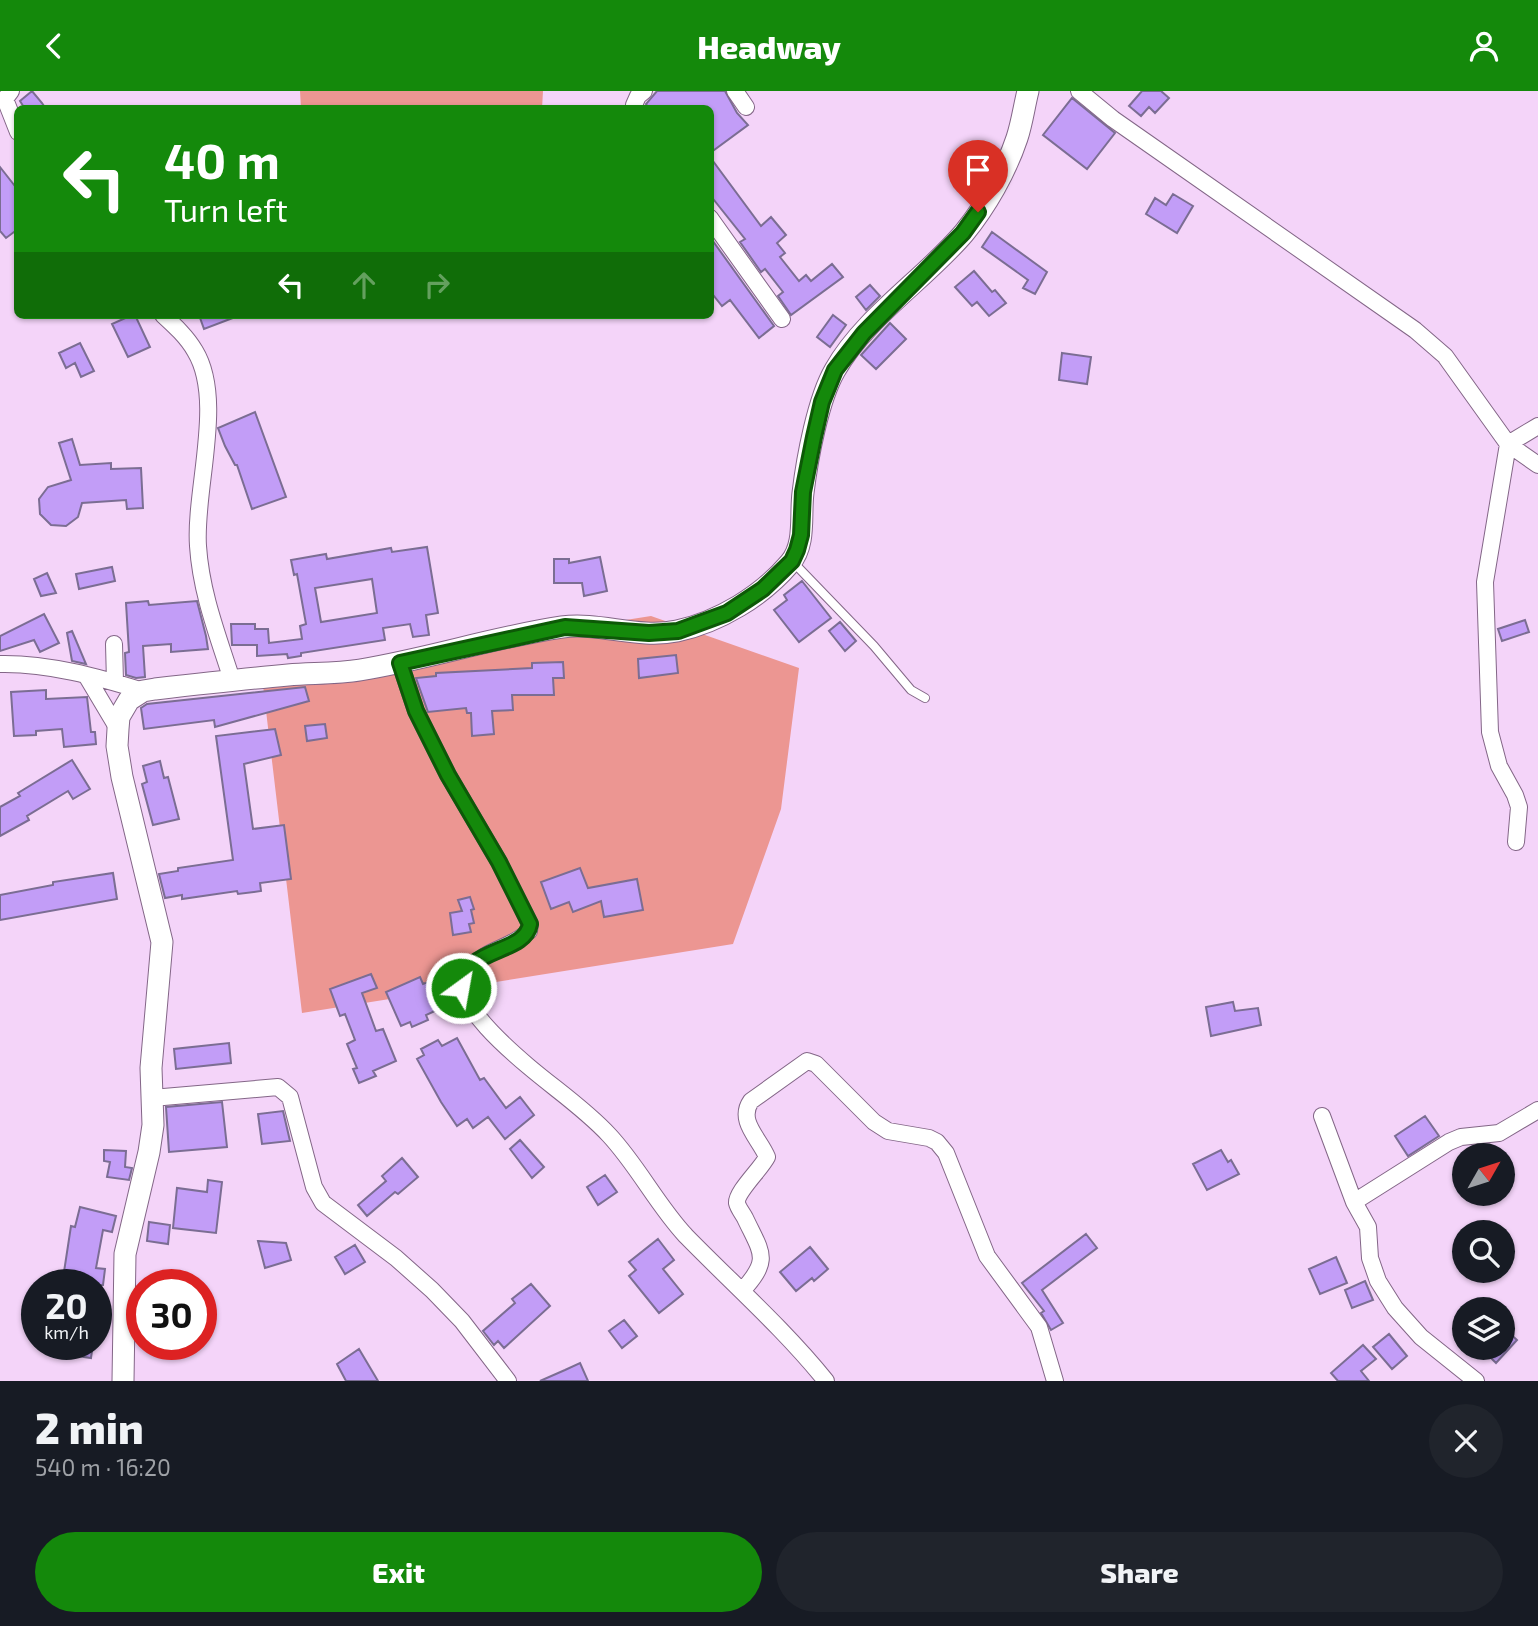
<!DOCTYPE html>
<meta charset="utf-8">
<style>
body{margin:0;font-family:"Exo 2",sans-serif;background:#20242c;color:#f1f3f6;height:100vh;display:flex;flex-direction:column;font-size:26px;white-space:nowrap}
*{box-sizing:border-box;margin:0}
p{font-size:23px;color:#9ea1a6}
.icon{flex:none;width:38px;height:38px;fill:none;stroke:currentColor;stroke-width:2;stroke-linecap:round;stroke-linejoin:round}
.map{position:relative;height:1290px;overflow:hidden}
.sheet{display:flex;flex-direction:column;background:#171b24;flex:1}
.sheet>*{flex:none}
.hud{position:absolute;left:14px;top:14px;width:700px;height:214px;border-radius:10px;box-shadow:0 2px 5px #0004;background:#14890b;color:#fff;overflow:hidden}
.needle{width:46px;rotate:51deg}
.buttons{position:absolute;left:1452px;top:1052px;display:grid;gap:14px}
.buttons a{display:grid;place-items:center;width:63px;height:63px;border-radius:50%;background:#171b24;box-shadow:0 2px 5px #0004;font-size:35px}
.speed{position:absolute;left:21px;top:1178px;display:flex;gap:14px;font-size:35px;font-weight:700;text-align:center}
.speed>*{display:grid;place-content:center;width:91px;height:91px;border-radius:50%;background:#171b24;box-shadow:0 2px 5px #0004;line-height:1}
.speed small{font-size:18px;font-weight:400}
.speed .limit{border:10px solid #d22;background:#fff;color:#111}
.pin{position:absolute;display:grid;place-items:center;width:60px;height:60px;color:#fff;margin:-72px -30px;border-radius:50% 50% 50% 0;rotate:-45deg;box-shadow:0 0 7px #0007}
.pin .icon{rotate:45deg}
.me{position:absolute;width:77px;margin:-38px;rotate:32deg;stroke-linejoin:round;filter:drop-shadow(0 0 5px #0008)}
.turn{display:flex;align-items:center;gap:24px;height:147px;padding:0 35px;font-size:32px}
.turn .icon{width:91px;height:91px;stroke-width:2.5}
.turn b{display:block;font-size:49px;line-height:60px}
.lanes{display:flex;align-items:center;height:66px;padding:0 35px;background:#0003;justify-content:center;gap:35px;direction:ltr}
.lanes .off{opacity:.35}
.round{display:grid;place-items:center;flex:none;width:74px;height:74px;border-radius:37px;background:#20242c}
.head{display:flex;align-items:center;justify-content:space-between;height:119px;padding:0 35px}
h1{font-size:42px;font-weight:800;line-height:52px}
.cta{display:flex;gap:14px;margin-top:auto;padding:14px 35px}
.cta a{flex:1;height:80px;border-radius:42px;background:#14890b;color:#fff;font-size:28px;font-weight:800;line-height:80px;text-align:center}
.cta a+a{background:#20242c;color:#f1f3f6}
header{display:flex;justify-content:space-between;align-items:center;height:91px;padding:0 35px;background:#14890b;color:#fff;font-size:32px;font-weight:800}
.map>svg:first-child{display:block}
.green{fill:#ec9692}
.building{fill:#c29df7;stroke:#7b6d93;stroke-width:2;fill-rule:evenodd}
.lines{fill:none;stroke-linecap:round;stroke-linejoin:round}
.lane-casing{stroke:#836687;stroke-width:10}
.street-casing{stroke:#836687;stroke-width:18}
.secondary-casing{stroke:#836687;stroke-width:23}
.lane{stroke:#fff;stroke-width:8}
.street{stroke:#fff;stroke-width:16}
.secondary{stroke:#fff;stroke-width:21}
.route-casing{stroke:#0d5907;stroke-width:18}
.route{stroke:#14890b;stroke-width:12}
</style>
<header><svg class="icon" aria-label="back" viewBox="0 0 24 24"><path d="M15 5l-7 7 7 7"/></svg>Headway<svg class="icon" aria-label="person" viewBox="0 0 24 24"><circle cx="12" cy="8" r="4"/><path d="M4 21q1-7 8-7t8 7"/></svg></header>
<div class="map">
<svg width="1538" height="1290" viewBox="0 0 1538 1290">
<rect width="100%" height="100%" fill="#f4d4f9"/>
<path class="green" d="M 300,0 L 543,0 L 542,18 L 301,17 Z
M 651,525 L 799,577 L 781,718 L 733,853 L 302,922 L 262,586 Z"/>
<path class="building" d="M 32,0 L 42,12 L 46,18 L 25,18 L 20,10 Z
M 657,0 L 725,0 L 737,22 L 748,34 L 710,62 L 710,18 L 649,18 L 646,13 Z
M 1142,0 L 1161,0 L 1169,7 L 1155,22 L 1149,16 L 1141,25 L 1129,15 Z
M 1072,7 L 1115,42 L 1087,78 L 1043,44 Z
M 710,66 L 761,135 L 771,126 L 786,144 L 777,152 L 785,162 L 780,166 L 799,190 L 806,184 L 811,190 L 832,173 L 843,186 L 791,224 L 778,205 L 783,201 L 765,178 L 761,181 L 740,151 L 745,148 L 710,104 Z
M 0,76 L 18,99 L 18,138 L 6,147 L 0,140 Z
M 1173,103 L 1193,115 L 1177,142 L 1146,123 L 1155,107 L 1166,114 Z
M 992,141 L 1047,181 L 1035,203 L 1023,197 L 1028,189 L 982,156 Z
M 710,146 L 774,235 L 759,247 L 730,209 L 722,215 L 710,200 Z
M 974,180 L 992,201 L 995,199 L 1006,212 L 989,225 L 977,211 L 972,215 L 955,196 Z
M 870,194 L 880,205 L 866,219 L 856,206 Z
M 132,224 L 135,224 L 150,256 L 128,266 L 112,233 Z
M 199,224 L 238,224 L 238,225 L 204,238 Z
M 833,224 L 846,234 L 830,256 L 817,246 Z
M 890,232 L 906,248 L 876,278 L 861,264 Z
M 80,252 L 94,280 L 81,286 L 75,272 L 66,277 L 59,262 Z
M 1062,262 L 1091,266 L 1087,293 L 1059,289 Z
M 255,321 L 286,406 L 252,418 L 237,374 L 235,374 L 225,355 L 218,337 Z
M 72,348 L 80,374 L 111,372 L 111,378 L 141,377 L 143,417 L 127,418 L 126,409 L 82,412 L 78,426 L 66,435 L 51,434 L 40,423 L 39,408 L 48,396 L 71,389 L 59,352 Z
M 427,456 L 438,522 L 426,524 L 429,544 L 413,546 L 410,533 L 383,537 L 385,549 L 301,562 L 301,565 L 288,567 L 287,563 L 257,565 L 257,554 L 232,554 L 231,533 L 255,533 L 255,538 L 268,538 L 269,552 L 302,548 L 300,535 L 306,533 L 297,483 L 294,484 L 291,469 L 326,463 L 327,468 L 391,457 L 392,461 ZM 372,488 L 377,522 L 321,531 L 315,497 Z
M 600,466 L 607,500 L 584,505 L 582,492 L 554,492 L 554,468 L 569,468 L 569,472 Z
M 112,476 L 115,490 L 79,498 L 76,483 Z
M 47,482 L 56,502 L 41,505 L 34,488 Z
M 802,490 L 831,527 L 799,551 L 774,519 L 787,509 L 784,504 Z
M 148,510 L 149,514 L 197,510 L 206,545 L 208,558 L 171,561 L 171,553 L 143,555 L 145,586 L 136,587 L 126,584 L 125,562 L 129,561 L 126,512 Z
M 44,523 L 59,552 L 40,561 L 34,549 L 0,560 L 0,545 Z
M 1525,529 L 1529,541 L 1502,550 L 1498,538 Z
M 840,531 L 856,550 L 845,560 L 829,540 Z
M 72,540 L 86,573 L 72,570 L 67,542 Z
M 676,564 L 678,582 L 639,587 L 638,568 Z
M 563,571 L 564,587 L 553,587 L 554,604 L 512,604 L 513,619 L 492,620 L 494,643 L 472,645 L 471,622 L 467,622 L 466,617 L 428,621 L 416,587 L 436,585 L 436,582 L 532,577 L 532,572 Z
M 305,596 L 309,610 L 215,636 L 214,629 L 144,638 L 141,617 L 147,613 Z
M 46,599 L 46,608 L 87,606 L 91,641 L 95,641 L 96,653 L 64,656 L 62,638 L 36,640 L 36,644 L 14,645 L 11,601 Z
M 325,633 L 327,647 L 307,650 L 305,635 Z
M 275,638 L 281,664 L 244,673 L 253,738 L 284,734 L 291,788 L 260,792 L 261,800 L 238,803 L 237,800 L 182,808 L 182,804 L 165,807 L 159,783 L 178,780 L 178,777 L 233,769 L 216,645 Z
M 72,669 L 90,698 L 73,708 L 68,700 L 27,725 L 29,729 L 0,745 L 0,716 L 20,705 L 18,702 Z
M 160,670 L 164,687 L 168,686 L 179,728 L 153,734 L 142,693 L 147,691 L 143,675 Z
M 580,777 L 588,797 L 637,788 L 643,819 L 604,826 L 601,810 L 573,821 L 569,811 L 551,818 L 541,791 Z
M 113,782 L 117,808 L 0,829 L 0,804 L 53,794 L 53,791 Z
M 470,806 L 474,818 L 471,819 L 474,832 L 469,833 L 471,841 L 453,844 L 450,822 L 462,820 L 458,809 Z
M 371,883 L 377,897 L 362,902 L 376,940 L 383,938 L 396,970 L 373,980 L 376,985 L 359,992 L 353,978 L 357,977 L 347,953 L 355,949 L 345,923 L 340,925 L 330,898 Z
M 420,886 L 423,893 L 428,891 L 435,908 L 431,910 L 435,920 L 426,924 L 428,929 L 412,936 L 410,931 L 401,935 L 386,901 Z
M 1233,911 L 1235,920 L 1258,917 L 1261,934 L 1211,945 L 1206,916 Z
M 457,947 L 480,989 L 484,987 L 506,1017 L 520,1006 L 534,1024 L 505,1048 L 488,1026 L 473,1037 L 467,1028 L 457,1035 L 441,1011 L 417,968 L 424,964 L 421,958 L 438,949 L 442,955 Z
M 229,952 L 231,972 L 176,978 L 174,958 Z
M 222,1011 L 227,1056 L 169,1061 L 166,1016 Z
M 283,1020 L 290,1050 L 262,1053 L 258,1023 Z
M 1425,1025 L 1439,1045 L 1408,1065 L 1395,1045 Z
M 520,1049 L 544,1076 L 532,1087 L 510,1058 Z
M 104,1059 L 126,1060 L 125,1076 L 132,1077 L 129,1089 L 107,1086 L 110,1071 L 104,1070 Z
M 1221,1059 L 1228,1071 L 1231,1069 L 1239,1083 L 1207,1099 L 1193,1073 Z
M 402,1067 L 418,1086 L 398,1103 L 395,1101 L 367,1125 L 358,1114 L 386,1090 L 382,1085 Z
M 605,1084 L 617,1101 L 598,1114 L 587,1096 Z
M 208,1089 L 222,1091 L 216,1142 L 173,1137 L 177,1097 L 207,1101 Z
M 80,1116 L 116,1125 L 112,1141 L 103,1139 L 96,1177 L 105,1178 L 103,1194 L 62,1194 L 71,1135 L 75,1136 Z
M 149,1131 L 170,1134 L 168,1153 L 147,1150 Z
M 1086,1143 L 1097,1157 L 1042,1199 L 1063,1232 L 1051,1239 L 1041,1222 L 1044,1220 L 1022,1192 Z
M 658,1148 L 674,1169 L 663,1178 L 683,1203 L 659,1222 L 629,1185 L 636,1179 L 629,1171 Z
M 258,1150 L 286,1152 L 291,1169 L 265,1177 Z
M 355,1154 L 365,1171 L 345,1183 L 335,1166 Z
M 810,1156 L 828,1178 L 814,1190 L 812,1187 L 796,1200 L 780,1181 Z
M 1336,1166 L 1347,1192 L 1320,1203 L 1309,1178 Z
M 1365,1190 L 1373,1209 L 1352,1217 L 1345,1199 Z
M 531,1193 L 550,1215 L 504,1257 L 498,1250 L 494,1254 L 483,1240 L 515,1212 L 512,1208 Z
M 624,1229 L 637,1245 L 622,1257 L 609,1240 Z
M 1503,1236 L 1517,1249 L 1496,1272 L 1480,1256 L 1503,1256 Z
M 1389,1243 L 1407,1265 L 1392,1278 L 1373,1256 Z
M 45,1253 L 93,1253 L 91,1267 L 44,1260 Z
M 1363,1254 L 1376,1268 L 1361,1280 L 1369,1290 L 1338,1290 L 1331,1282 Z
M 359,1258 L 378,1290 L 346,1290 L 337,1273 Z
M 580,1272 L 588,1290 L 540,1290 L 565,1279 Z"/>
<g class="lines">
<defs>
<path id="lane" d="M 792,470 L 874,555 L 911,599 L 925,607"/>
<path id="street" d="M 11,0 L 5,8 L 18,41
M 735,0 L 746,16
M 1079,0 L 1113,28 L 1415,239 L 1445,265 L 1508,353 L 1538,374
M 635,18 L 634,14 L 638,5 L 644,0
M 710,127 L 782,228
M 163,224 C 175,235 187,246 195,260 C 225,309 194,399 198,455 C 201,502 218,545 232,589
M 114,553 L 115,591
M 400,572 L 416,620 L 448,684 L 499,771 L 530,833 L 529,840 C 516,853 500,856 485,865 C 474,871 469,879 462,889 C 460,917 508,958 528,975 C 555,998 585,1018 609,1044 C 638,1075 657,1114 686,1145 C 733,1193 784,1238 826,1290
M 0,573 C 48,572 98,586 143,600
M 87,586 L 118,638
M 1516,751 L 1519,716 L 1515,704 L 1499,675 L 1490,641 L 1485,491 L 1508,353 L 1538,335
M 152,1007 L 278,996 L 290,1006 L 314,1096 L 323,1112 L 396,1167 L 432,1199 L 462,1230 L 508,1290
M 1322,1025 L 1354,1111 L 1368,1136 L 1370,1167 L 1378,1190 L 1395,1217 L 1421,1246 L 1476,1290
M 1354,1111 L 1449,1051 L 1461,1046 L 1499,1042 L 1538,1019
M 742,1200 C 771,1168 762,1163 745,1127 C 743,1123 738,1117 737,1112 C 736,1101 761,1078 767,1066 C 760,1048 737,1030 751,1010 L 807,970 L 816,973 L 874,1031 L 888,1040 L 929,1047 L 937,1051 L 946,1062 L 987,1165 L 1039,1236 L 1055,1290"/>
<path id="secondary" d="M 123,1290 L 125,1163 L 149,1061 L 153,1034 L 151,977 L 162,851 L 122,686 L 117,655 L 118,638 L 119,626 L 129,609 L 143,600 L 155,598 C 199,593 243,588 288,584 C 312,582 336,583 360,579 C 428,568 494,546 562,536 C 600,531 638,548 677,540 C 719,531 762,505 790,472 C 806,453 800,425 803,402 C 807,368 818,308 835,279 C 865,226 925,188 964,142 C 986,115 1006,80 1017,47 C 1022,32 1024,16 1028,0"/>
</defs>
<use href="#lane" class="lane-casing"/>
<use href="#street" class="street-casing"/>
<use href="#secondary" class="secondary-casing"/>
<use href="#lane" class="lane"/>
<use href="#street" class="street"/>
<use href="#secondary" class="secondary"/>
</g>
<g class="lines">
<defs>
<path id="route" d="M 461,897 C 464,855 525,864 530,833 L 499,771 L 448,684 L 416,620 L 400,572 L 565,536 L 649,542 L 678,540 L 727,522 L 763,498 L 792,470 L 797,459 L 801,444 L 803,401 L 814,346 L 822,311 L 835,279 L 864,242 L 963,142 L 978,121"/>
</defs>
<use href="#route" class="route-casing"/>
<use href="#route" class="route"/>
</g>
</svg>
<div class="buttons">
<a><svg class="needle" viewBox="-14 -14 28 28"><path d="M0-13l5 13h-10z" fill="#e53935"/><path d="M0 13l5-13h-10z" fill="#9ea1a6"/></svg></a>
<a><svg class="icon" aria-label="search" viewBox="0 0 24 24"><circle cx="10" cy="10" r="6"/><path d="M15 15l6 6"/></svg></a>
<a><svg class="icon" aria-label="layers" viewBox="0 0 24 24"><path d="M12 4l9 5-9 5-9-5zM3 14l9 5 9-5"/></svg></a>
</div>
<div class="speed"><div>20<small>km/h</small></div><div class="limit">30</div></div>
<div class="pin" style="left:978px;top:121px;background:#d93025"><svg class="icon" aria-label="arrive" viewBox="0 0 24 24"><path d="M6 21V4h12l-3 4 3 4H6"/></svg></div>
<svg class="me" style="left:461px;top:897px" viewBox="-20 -20 40 40"><circle r="17" fill="#14890b" stroke="#fff" stroke-width="3"/><path d="M0-11L8 9 0 5-8 9z" fill="#fff"/></svg>
<div class="hud">
<div class="turn"><svg class="icon" aria-label="left" viewBox="0 0 24 24"><path d="M17 20v-9H6M10 6l-5 5 5 5"/></svg><div><b>40 m</b>Turn left</div></div>
<div class="lanes"><svg class="icon" aria-label="left" viewBox="0 0 24 24"><path d="M17 20v-9H6M10 6l-5 5 5 5"/></svg><svg class="icon off" aria-label="ahead" viewBox="0 0 24 24"><path d="M12 20V5M6 11l6-6 6 6"/></svg><svg class="icon off" aria-label="right" viewBox="0 0 24 24"><path d="M7 20v-9h11M14 6l5 5-5 5"/></svg></div>
</div>
</div>
<section class="sheet">
<div class="head"><div><h1>2 min</h1><p>540 m · 16:20</p></div><a class="round"><svg class="icon" aria-label="close" viewBox="0 0 24 24"><path d="M6 6l12 12M18 6L6 18"/></svg></a></div>
<div class="cta"><a>Exit</a><a>Share</a></div>
</section>
